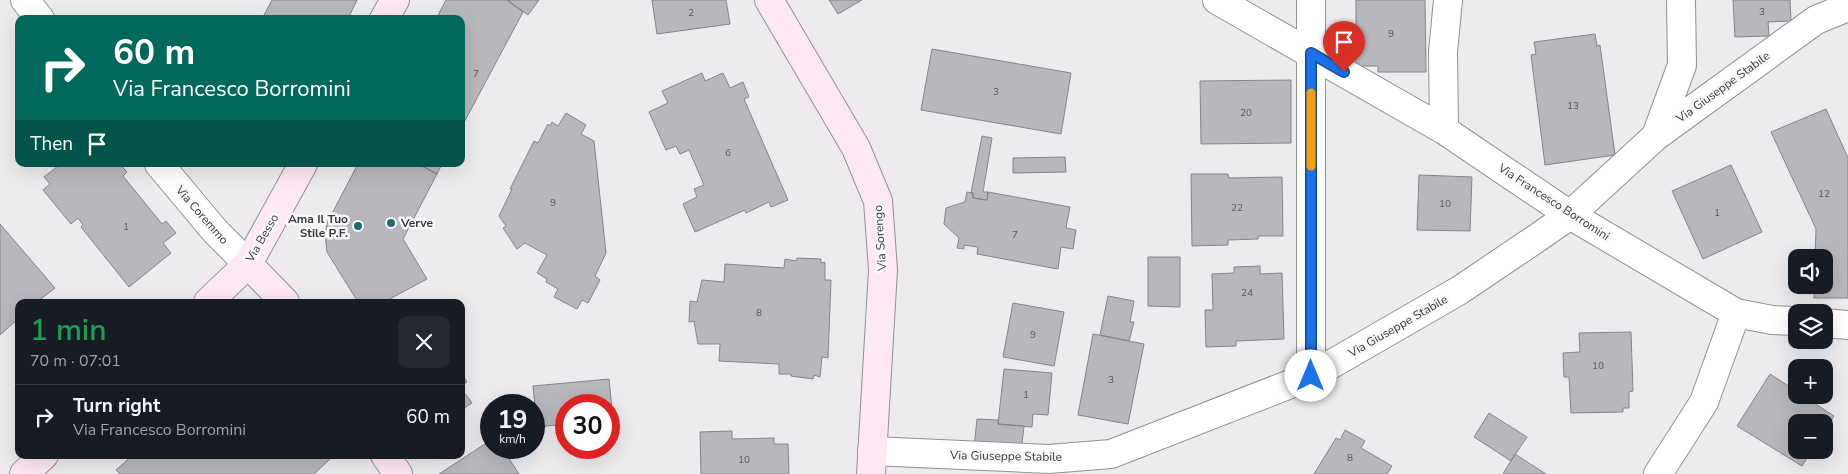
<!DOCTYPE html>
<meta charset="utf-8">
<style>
body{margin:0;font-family:"Nunito Sans",sans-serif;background:#242831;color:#f1f3f6;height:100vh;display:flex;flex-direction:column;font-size:19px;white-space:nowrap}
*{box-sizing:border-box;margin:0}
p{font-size:16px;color:#9ea1a6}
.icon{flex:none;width:28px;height:28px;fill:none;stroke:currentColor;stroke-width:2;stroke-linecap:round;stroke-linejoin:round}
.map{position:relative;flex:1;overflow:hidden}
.drawer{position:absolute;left:15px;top:299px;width:450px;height:160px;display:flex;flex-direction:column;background:#171b24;border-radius:10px;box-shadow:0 5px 20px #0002}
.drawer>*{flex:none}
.banner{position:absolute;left:15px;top:15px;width:450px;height:152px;border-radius:10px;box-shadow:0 5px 20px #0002;background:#00695c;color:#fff;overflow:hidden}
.controls{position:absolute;left:1788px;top:249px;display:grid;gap:10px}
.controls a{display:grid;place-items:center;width:45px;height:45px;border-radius:10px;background:#171b24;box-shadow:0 5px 20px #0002;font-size:25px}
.speed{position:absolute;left:480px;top:394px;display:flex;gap:10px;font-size:25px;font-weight:700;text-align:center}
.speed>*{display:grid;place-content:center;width:65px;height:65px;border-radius:50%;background:#171b24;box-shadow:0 5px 20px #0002;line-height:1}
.speed small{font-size:12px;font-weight:400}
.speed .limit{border:8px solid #d22;background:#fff;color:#111}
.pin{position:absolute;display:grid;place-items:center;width:42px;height:42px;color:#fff;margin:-51px -21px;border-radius:50% 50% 50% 0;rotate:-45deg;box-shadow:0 0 5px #0007}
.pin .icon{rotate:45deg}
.me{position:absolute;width:55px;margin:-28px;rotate:0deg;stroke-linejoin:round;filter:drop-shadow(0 0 4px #0008)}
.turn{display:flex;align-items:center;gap:18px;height:105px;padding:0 15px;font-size:22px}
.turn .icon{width:65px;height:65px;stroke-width:2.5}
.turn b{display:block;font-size:35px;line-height:42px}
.then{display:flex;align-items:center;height:48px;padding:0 15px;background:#0003;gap:10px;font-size:19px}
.round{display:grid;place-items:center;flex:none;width:52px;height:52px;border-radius:10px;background:#242831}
.overview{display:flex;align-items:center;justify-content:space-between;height:85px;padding:0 15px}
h1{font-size:30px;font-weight:600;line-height:38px;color:#1e9e55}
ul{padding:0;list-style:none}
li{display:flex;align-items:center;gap:15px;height:65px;padding:0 15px;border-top:1px solid #363941}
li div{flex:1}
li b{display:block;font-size:19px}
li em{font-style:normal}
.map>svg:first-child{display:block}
.building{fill:#b8b7bb;stroke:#858487}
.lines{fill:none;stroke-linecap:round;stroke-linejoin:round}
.street-casing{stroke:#929093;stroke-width:30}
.secondary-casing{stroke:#929093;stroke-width:30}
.street{stroke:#fff;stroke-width:28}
.secondary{stroke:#fee8f3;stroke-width:28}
.route-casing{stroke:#114b97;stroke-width:12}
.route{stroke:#1a73e8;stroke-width:9}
.slow{stroke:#f59e0b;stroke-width:9}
.poi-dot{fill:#1f6b6d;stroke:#fbf8fb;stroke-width:2}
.labels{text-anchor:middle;stroke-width:5;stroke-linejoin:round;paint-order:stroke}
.number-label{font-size:10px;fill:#59585a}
.street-label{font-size:12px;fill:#39383a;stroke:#fbf8fb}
.poi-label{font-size:12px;font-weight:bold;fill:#39383a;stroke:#fbf8fb;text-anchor:end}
</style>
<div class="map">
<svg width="1848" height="474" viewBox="0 0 1848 474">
<rect width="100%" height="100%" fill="#eeebee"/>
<path class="building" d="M 272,0 L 357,0 L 348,19 L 262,19 Z
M 446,0 L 507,0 L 523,12 L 461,128 L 461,19 L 436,19 Z
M 507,0 L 539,0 L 528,15 Z
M 652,0 L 726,0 L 730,24 L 657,34 Z
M 829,0 L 862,0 L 838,14 Z
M 1356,0 L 1425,0 L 1426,72 L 1378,72 L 1378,66 L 1356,66 Z
M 1733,0 L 1790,0 L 1791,21 L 1768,22 L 1769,36 L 1735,37 Z
M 1595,34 L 1597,46 L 1600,45 L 1615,155 L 1545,165 L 1531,55 L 1536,54 L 1534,42 Z
M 932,49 L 1071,73 L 1061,134 L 921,110 Z
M 702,73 L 705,81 L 723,73 L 730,88 L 743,82 L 749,97 L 744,99 L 788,200 L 771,207 L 769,202 L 746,213 L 745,210 L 695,232 L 683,204 L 697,197 L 694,189 L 704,185 L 689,150 L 680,154 L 676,146 L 666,150 L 649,112 L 668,103 L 662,91 Z
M 1291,80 L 1291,143 L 1201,144 L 1200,81 Z
M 1826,109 L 1848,158 L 1848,298 L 1814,298 L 1814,285 L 1824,285 L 1824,258 L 1815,258 L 1816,229 L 1771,132 Z
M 566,113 L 586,125 L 581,134 L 594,141 L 606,253 L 595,276 L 600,280 L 588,303 L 582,300 L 577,309 L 554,297 L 558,289 L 546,282 L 547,279 L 537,273 L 547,255 L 525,243 L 517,249 L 503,228 L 506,226 L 499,216 L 512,189 L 510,189 L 534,141 L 538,143 L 548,124 L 550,126 L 552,122 L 558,126 Z
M 982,136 L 992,138 L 983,192 L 988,192 L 987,200 L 973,198 L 973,193 L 971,193 Z
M 1065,157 L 1066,172 L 1013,173 L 1013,158 Z
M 57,164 L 120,164 L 127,172 L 123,176 L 162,224 L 166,221 L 176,233 L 163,243 L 171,253 L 129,287 L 81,227 L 83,225 L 78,218 L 71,224 L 43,190 L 50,184 L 44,177 L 58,166 Z
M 358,164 L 418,164 L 437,174 L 403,239 L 427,279 L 384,302 L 358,302 L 327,252 L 325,233 L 328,221 Z
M 418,164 L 442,164 L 437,174 Z
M 1731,165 L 1762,232 L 1703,259 L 1672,191 Z
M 1191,174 L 1228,174 L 1229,178 L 1282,177 L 1283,236 L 1258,236 L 1258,239 L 1228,240 L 1228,245 L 1192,246 Z
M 1419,175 L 1472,177 L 1470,231 L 1417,230 Z
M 967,192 L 973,193 L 973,198 L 987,200 L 988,192 L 1070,207 L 1066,228 L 1076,230 L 1073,249 L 1061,247 L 1058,269 L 977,254 L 978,247 L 964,245 L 964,249 L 957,248 L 959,238 L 944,224 L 946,208 L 965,202 Z
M 0,224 L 55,288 L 37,302 L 19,302 L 19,318 L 0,335 Z
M 1148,257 L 1180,257 L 1180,307 L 1148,306 Z
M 797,258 L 821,259 L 821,263 L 825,262 L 825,280 L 831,280 L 828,358 L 822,357 L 820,377 L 814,375 L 813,379 L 791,376 L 791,374 L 779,374 L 779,364 L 719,361 L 720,344 L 698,344 L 694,321 L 689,322 L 690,301 L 697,302 L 702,280 L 724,282 L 725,264 L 784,268 L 785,259 L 796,261 Z
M 1260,266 L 1260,274 L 1282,273 L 1284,339 L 1236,341 L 1236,346 L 1206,347 L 1205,310 L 1213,310 L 1212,274 L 1234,273 L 1234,267 Z
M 1108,296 L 1134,301 L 1130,322 L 1134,322 L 1129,341 L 1100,335 Z
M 1013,303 L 1064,312 L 1054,366 L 1003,357 Z
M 1631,332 L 1633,391 L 1629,392 L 1629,408 L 1623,408 L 1623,412 L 1571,413 L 1569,377 L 1564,377 L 1563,353 L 1580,352 L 1579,333 Z
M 1093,334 L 1144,344 L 1128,424 L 1078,415 Z
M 1004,369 L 1052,373 L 1048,415 L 1033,414 L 1032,427 L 998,424 Z
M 461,372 L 467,382 L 461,386 Z
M 1770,374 L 1796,391 L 1796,395 L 1802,395 L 1834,416 L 1824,431 L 1824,422 L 1796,422 L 1796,450 L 1812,450 L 1802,466 L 1737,426 Z
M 609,379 L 613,419 L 609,420 L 609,405 L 566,405 L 566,424 L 537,427 L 533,386 Z
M 461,388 L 472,403 L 461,410 Z
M 1489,413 L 1527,437 L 1511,461 L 1474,437 Z
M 977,419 L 998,420 L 998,424 L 1024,426 L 1021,453 L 974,448 Z
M 1345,430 L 1365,441 L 1361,448 L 1392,466 L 1387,474 L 1314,474 L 1336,438 L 1340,440 Z
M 732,431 L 732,439 L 774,438 L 774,444 L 788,444 L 789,474 L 701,474 L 700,432 Z
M 491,440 L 491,448 L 502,448 L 519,474 L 439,474 Z
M 1515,454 L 1546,474 L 1503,474 Z
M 133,455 L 326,455 L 330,459 L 314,474 L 120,474 L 116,470 Z"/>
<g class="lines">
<defs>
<path id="street" d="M 25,0 L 40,19
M 1217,0 L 1444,130 L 1570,215 L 1736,313 L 1704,402 L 1658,474
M 1444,130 L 1443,52 L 1448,0
M 1656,136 L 1682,65 L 1681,0
M 159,164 L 215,231 L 248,264
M 1736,313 L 1772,320 L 1796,321
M 1824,323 L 1848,325
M 1311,376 L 1311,0
M 872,451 L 1049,459 L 1111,454 L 1311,376 L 1460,290 L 1540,236 L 1570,215 L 1656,136 L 1816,20 L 1848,7"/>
<path id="secondary" d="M 769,0 L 856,148 L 878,201 L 883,270 L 871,474
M 384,19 L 395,0
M 248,264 L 285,302
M 208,302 L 248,264 L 303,164
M 385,455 L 398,474
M 24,474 L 44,455"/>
</defs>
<use href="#street" class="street-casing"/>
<use href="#secondary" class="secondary-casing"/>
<use href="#street" class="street"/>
<use href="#secondary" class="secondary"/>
</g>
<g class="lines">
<defs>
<path id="route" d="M 1311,376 L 1311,53 L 1344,72"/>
</defs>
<use href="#route" class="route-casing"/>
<use href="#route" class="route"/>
<path class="slow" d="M 1311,166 L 1311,93"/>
</g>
<g class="poi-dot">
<circle cx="391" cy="223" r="5"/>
<circle cx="358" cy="226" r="5"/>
</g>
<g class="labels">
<g class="number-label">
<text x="1762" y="15">3</text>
<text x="691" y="16">2</text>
<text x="1391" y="37">9</text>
<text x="476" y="77">7</text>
<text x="996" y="95">3</text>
<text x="1573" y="109">13</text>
<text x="1246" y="116">20</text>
<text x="728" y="156">6</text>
<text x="1824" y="197">12</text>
<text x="553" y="206">9</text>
<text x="1445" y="207">10</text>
<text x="1237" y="211">22</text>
<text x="1717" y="216">1</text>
<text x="126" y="230">1</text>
<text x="1015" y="238">7</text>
<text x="1247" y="296">24</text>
<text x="759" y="316">8</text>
<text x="1033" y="338">9</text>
<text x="1598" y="369">10</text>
<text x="1111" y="383">3</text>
<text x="1026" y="398">1</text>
<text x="1350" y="461">8</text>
<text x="744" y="463">10</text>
</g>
<g class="street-label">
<text transform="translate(1723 87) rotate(-36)" y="4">Via Giuseppe Stabile</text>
<text transform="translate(1554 202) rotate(33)" y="4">Via Francesco Borromini</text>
<text transform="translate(202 215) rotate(49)" y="4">Via Coremmo</text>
<text transform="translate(262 238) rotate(-60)" y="4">Via Besso</text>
<text transform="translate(880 238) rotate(-94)" y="4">Via Sorengo</text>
<text transform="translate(1398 326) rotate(-30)" y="4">Via Giuseppe Stabile</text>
<text transform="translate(1006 456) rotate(1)" y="4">Via Giuseppe Stabile</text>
</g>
<g class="poi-label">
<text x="348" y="223">Ama Il Tuo<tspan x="348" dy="14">Stile P.F.</tspan></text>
<text x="401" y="227" text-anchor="start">Verve</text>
</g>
</g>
</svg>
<div class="controls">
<a><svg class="icon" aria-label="sound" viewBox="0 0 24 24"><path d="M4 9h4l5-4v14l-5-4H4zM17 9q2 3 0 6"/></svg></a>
<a><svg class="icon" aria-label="layers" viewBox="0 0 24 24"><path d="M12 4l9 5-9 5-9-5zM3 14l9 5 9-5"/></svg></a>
<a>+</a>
<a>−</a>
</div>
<div class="speed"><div>19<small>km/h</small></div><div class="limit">30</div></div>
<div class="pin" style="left:1344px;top:72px;background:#d93025"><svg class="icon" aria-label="arrive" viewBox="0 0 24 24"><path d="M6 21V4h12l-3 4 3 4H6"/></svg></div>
<svg class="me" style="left:1311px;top:376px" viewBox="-20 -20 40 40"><circle r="19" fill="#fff"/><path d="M0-13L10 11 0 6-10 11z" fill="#1a73e8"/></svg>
<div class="banner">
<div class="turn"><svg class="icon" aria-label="right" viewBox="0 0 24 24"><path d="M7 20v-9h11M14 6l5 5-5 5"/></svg><div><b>60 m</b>Via Francesco Borromini</div></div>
<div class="then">Then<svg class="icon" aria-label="arrive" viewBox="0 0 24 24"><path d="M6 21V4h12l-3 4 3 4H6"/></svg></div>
</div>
<section class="drawer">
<div class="overview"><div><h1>1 min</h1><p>70 m · 07:01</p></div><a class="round"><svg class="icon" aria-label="close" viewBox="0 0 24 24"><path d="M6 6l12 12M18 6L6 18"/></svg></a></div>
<ul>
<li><svg class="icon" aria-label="right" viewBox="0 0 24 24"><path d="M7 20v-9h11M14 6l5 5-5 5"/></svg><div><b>Turn right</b><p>Via Francesco Borromini</p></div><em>60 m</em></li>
</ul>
</section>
</div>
